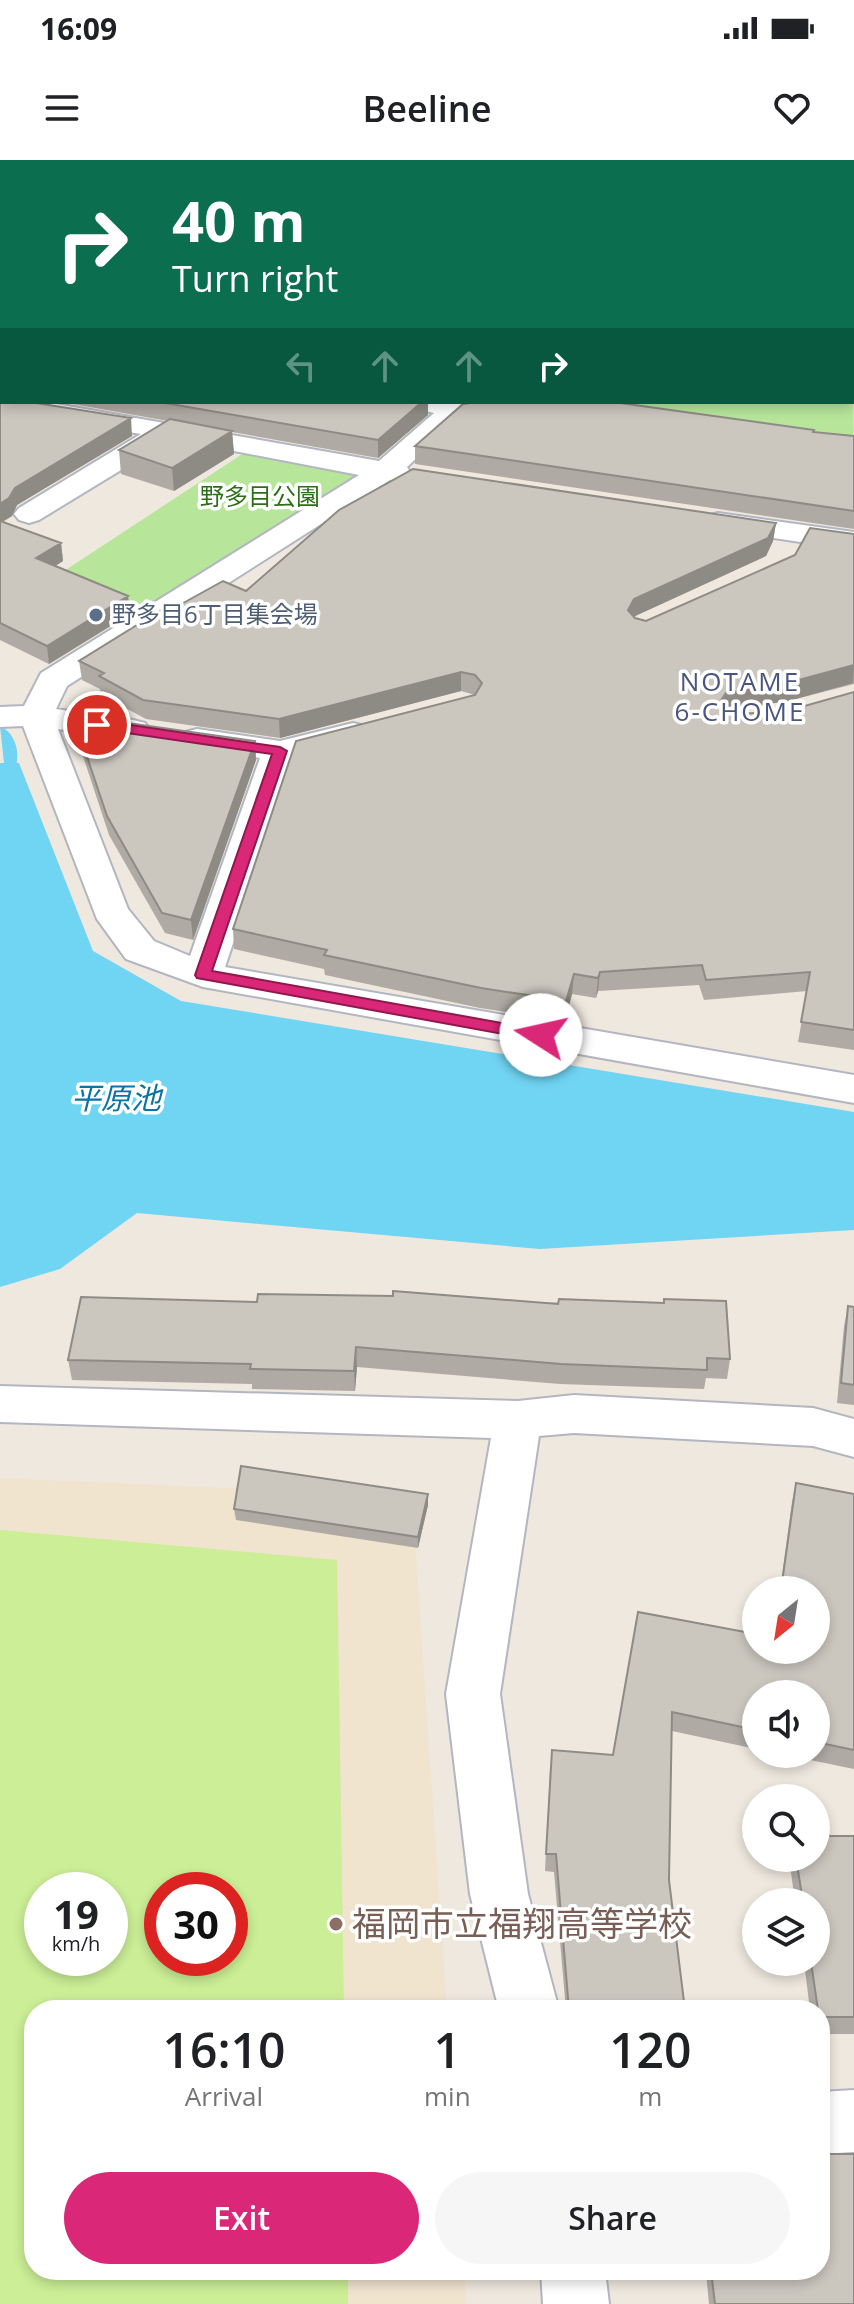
<!DOCTYPE html>
<meta charset="utf-8">
<style>
body{margin:0;font-family:"Open Sans","Noto Sans JP",sans-serif;background:#f6f6f6;color:#202124;height:100vh;display:flex;flex-direction:column;font-size:30px;white-space:nowrap}
*{box-sizing:border-box;margin:0}
p{font-size:26px;color:#757577}
.icon{flex:none;width:44px;height:44px;fill:none;stroke:currentColor;stroke-width:2;stroke-linecap:round;stroke-linejoin:round}
.map{position:relative;flex:1;overflow:hidden}
.drawer{position:absolute;left:24px;top:1840px;width:806px;height:280px;display:flex;flex-direction:column;background:#fff;border-radius:32px;box-shadow:0 4px 12px #0003}
.drawer>*{flex:none}
.hud{position:absolute;left:0px;top:0px;width:854px;height:244px;box-shadow:0 4px 12px #0003;background:#0b6e4f;color:#fff;overflow:hidden}
.needle{width:52px;rotate:210deg}
.fabs{position:absolute;left:742px;top:1416px;display:grid;gap:16px}
.fabs a{display:grid;place-items:center;width:88px;height:88px;border-radius:50%;background:#fff;box-shadow:0 4px 12px #0003;font-size:40px}
.speed{position:absolute;left:24px;top:1712px;display:flex;gap:16px;font-size:40px;font-weight:700;text-align:center}
.speed>*{display:grid;place-content:center;width:104px;height:104px;border-radius:50%;background:#fff;box-shadow:0 4px 12px #0003;line-height:1}
.speed small{font-size:20px;font-weight:400}
.speed .limit{border:12px solid #d22;background:#fff;color:#111}
.pin{position:absolute;display:grid;place-items:center;width:68px;height:68px;color:#fff;margin:-34px;border:4px solid #fff;border-radius:50%;box-shadow:0 2px 8px #0007}
.me{position:absolute;width:88px;margin:-44px;rotate:280deg;stroke-linejoin:round;filter:drop-shadow(0 0 6px #0008)}
.turn{display:flex;align-items:center;gap:28px;height:168px;padding:0 40px;font-size:36px}
.turn .icon{width:104px;height:104px;stroke-width:2.5}
.turn b{display:block;font-size:56px;line-height:68px}
.lanes{display:flex;align-items:center;height:76px;padding:0 40px;background:#0003;justify-content:center;gap:40px;direction:ltr}
.lanes .off{opacity:.35}
.eta{display:flex;justify-content:space-evenly;align-items:center;height:136px;text-align:center}
.eta b{font-size:48px;font-weight:600;line-height:56px}
.action{display:flex;gap:16px;margin-top:auto;padding:16px 40px}
.action a{flex:1;height:92px;border-radius:48px;background:#db2777;color:#fff;font-size:32px;font-weight:600;line-height:92px;text-align:center}
.action a+a{background:#f6f6f6;color:#202124}
.status{display:flex;justify-content:space-between;align-items:center;height:56px;padding:0 40px;background:#fff;direction:ltr}
.status svg{height:22px;fill:currentColor}
header{display:flex;justify-content:space-between;align-items:center;height:104px;padding:0 40px;background:#fff;font-size:36px;font-weight:600}
.map>svg:first-child{display:block}
.education{fill:#f0e4cf;fill-rule:evenodd}
.green{fill:#b7e69b}
.pitch{fill:#cbee96;fill-rule:evenodd}
.water{fill:#70d4f3}
.lines{fill:none;stroke-linecap:round;stroke-linejoin:round}
.stream{fill:#70d4f3;fill-rule:evenodd}
.street-casing{stroke:#b3b6c1;stroke-width:4}
.secondary-casing{stroke:#b3b6c1;stroke-width:48}
.street{fill:#fff;fill-rule:evenodd}
.secondary{stroke:#fff;stroke-width:44}
.wall{fill:#afaaa3}
.shaded-wall{fill:#8e8b85}
.building{fill:#cbc6be;stroke:#8e8b85;stroke-width:2}
.route{fill:#db2777;stroke:#8e194d;stroke-width:2}
.service-dot{fill:#5c6f8a;stroke:#fff;stroke-width:3}
.education-dot{fill:#8d6e63;stroke:#fff;stroke-width:3}
.labels{text-anchor:middle;stroke-width:7;stroke-linejoin:round;paint-order:stroke}
.far-park-label{font-size:24px;fill:#2d6f19;stroke:#fff}
.far-service-label{font-size:24px;fill:#4e5e75;stroke:#fff;text-anchor:start}
.far-neighbourhood-label{font-size:26px;letter-spacing:2px;fill:#4b5680;stroke:#fff}
.water-label{font-size:30px;font-style:italic;fill:#0974a5;stroke:#fff}
.near-education-label{font-size:34px;fill:#785e54;stroke:#fff;text-anchor:start}
</style>
<div class="status"><b>16:09</b><svg viewBox="0 0 49 12"><path d="M0 12V9h3v3zM5 12V6h3v6zM10 12V3h3v9zM15 12V0h3v12zM26 1h20v11H26zM47 4h2v5h-2z"/></svg></div>
<header><svg class="icon" aria-label="menu" viewBox="0 0 24 24"><path d="M4 6h16M4 12h16M4 18h16"/></svg>Beeline<svg class="icon" aria-label="heart" viewBox="0 0 24 24"><path d="M12 20l-8-8c-3-5 5-10 8-4 3-6 11-1 8 4z"/></svg></header>
<div class="map">
<svg width="854" height="2144" viewBox="0 0 854 2144">
<rect width="100%" height="100%" fill="#efe8df"/>
<path class="education" d="M 0,1318 L 412,1336 L 447,1850 L 34,1850 L 34,2110 L 464,2110 L 467,2144 L 0,2144 ZM 42,1730 L 110,1730 L 110,1798 L 42,1798 ZM 162,1730 L 230,1730 L 230,1798 L 162,1798 Z"/>
<path class="green" d="M 852,154 L 854,290 L 601,242 L 852,242 Z
M 253,287 L 385,311 L 153,456 L 55,417 Z"/>
<path class="pitch" d="M 0,1370 L 337,1400 L 344,1850 L 34,1850 L 34,2110 L 348,2110 L 348,2144 L 0,2144 ZM 42,1730 L 110,1730 L 110,1798 L 42,1798 ZM 162,1730 L 230,1730 L 230,1798 L 162,1798 Z"/>
<path class="water" d="M 0,603 L 19,603 L 93,791 L 181,841 L 854,952 L 854,1070 L 540,1089 L 137,1053 L 60,1109 L 0,1127 Z"/>
<g class="lines">
<path class="stream" d="M 0,566 C 15,573 20,591 16,606 L 6,606 L 4,603 Z"/>
<defs>
<path id="street" d="M 854,138 L 854,154 L 852,155 L 852,139 Z
M 0,235 L 2,242 L 45,242 L 379,301 L 434,253 L 412,248 L 408,242 L 464,244 L 468,250 L 407,307 L 411,313 L 407,319 L 390,320 L 67,526 L 56,549 L 133,560 L 145,563 L 150,570 L 145,577 L 133,580 L 58,569 L 128,749 L 154,781 L 190,796 L 260,598 L 185,586 L 180,579 L 185,572 L 197,569 L 280,581 L 353,563 L 365,566 L 370,573 L 365,580 L 295,598 L 225,807 L 854,915 L 854,943 L 203,827 L 126,799 L 97,759 L 23,566 L 0,567 L 0,547 L 24,546 L 41,513 L 359,315 L 172,279 L 39,360 L 29,363 L 19,360 L 14,354 L 19,348 L 141,274 L 0,251 Z
M 718,353 L 854,372 L 854,390 L 707,368 L 703,362 L 707,356 Z
M 0,1226 L 518,1241 L 574,1235 L 813,1248 L 854,1259 L 854,1297 L 813,1286 L 574,1273 L 539,1276 L 500,1534 L 528,1734 L 559,1850 L 499,1850 L 470,1734 L 446,1534 L 491,1278 L 0,1262 Z
M 854,1930 L 854,1992 L 820,1994 L 820,1932 Z
M 541,2110 L 605,2110 L 609,2144 L 543,2144 Z"/>
<path id="secondary" d="M 296,2 L 297,0"/>
</defs>
<use href="#street" class="street-casing"/>
<use href="#secondary" class="secondary-casing"/>
<use href="#street" class="street"/>
<use href="#secondary" class="secondary"/>
</g>
<path class="wall" d="M 0,13 L 2,14 L 2,135 L 0,135 Z
M 2,136 L 2,236 L 0,233 L 0,137 Z
M 0,237 L 132,276 L 17,345 L 12,356 L 3,362 L 61,383 L 63,401 L 55,406 L 128,436 L 130,454 L 49,504 L 0,480 Z
M 62,242 L 428,242 L 428,255 L 378,298 L 232,272 L 234,294 L 174,331 L 121,314 L 119,290 L 168,261 Z
M 814,272 L 854,276 L 854,369 L 415,304 L 415,286 Z
M 776,363 L 773,381 L 766,396 L 633,457 L 646,461 L 854,374 L 854,524 L 792,540 L 729,551 L 743,554 L 794,549 L 854,532 L 854,890 L 798,882 L 807,831 L 704,840 L 699,825 L 598,831 L 596,838 L 572,834 L 565,861 L 480,848 L 325,815 L 324,809 L 234,789 L 233,769 L 475,535 L 461,531 L 280,578 L 146,559 L 101,535 L 100,529 L 82,520 L 79,501 L 167,452 L 246,431 Z
M 75,561 L 255,581 L 256,600 L 193,780 L 165,773 L 109,675 L 78,581 Z
M 664,1139 L 730,1199 L 727,1219 L 706,1218 L 704,1229 L 560,1224 L 357,1207 L 355,1231 L 252,1229 L 252,1224 L 72,1220 L 68,1200 L 257,1142 L 663,1143 Z
M 848,1146 L 854,1147 L 854,1245 L 837,1243 L 844,1166 Z
M 796,1323 L 854,1334 L 854,1609 L 781,1594 L 816,1594 L 816,1534 L 756,1534 L 756,1589 L 672,1571 L 669,1720 L 685,1850 L 566,1850 L 554,1712 L 545,1711 L 550,1608 L 613,1595 L 638,1452 L 816,1490 L 816,1430 L 780,1430 L 792,1342 Z
M 428,1345 L 418,1388 L 236,1360 L 234,1349 Z
M 854,1676 L 854,1874 L 820,1874 L 820,1850 L 810,1850 L 804,1802 L 816,1802 L 816,1742 L 795,1742 L 789,1698 L 816,1698 Z
M 678,2110 L 820,2110 L 854,2144 L 709,2144 L 706,2113 L 678,2113 Z"/>
<path class="shaded-wall" d="M 852,21 L 854,21 L 854,36 L 852,36 Z
M 852,109 L 854,109 L 854,124 L 852,125 Z
M 422,242 L 428,242 L 428,255 L 378,298 L 378,280 Z
M 131,258 L 132,276 L 17,345 L 12,356 L 0,363 L 0,344 L 15,328 Z
M 232,271 L 234,294 L 174,331 L 172,308 Z
M 776,363 L 773,381 L 766,396 L 633,457 L 628,450 L 634,439 Z
M 61,383 L 63,401 L 38,417 L 36,398 Z
M 128,436 L 130,454 L 49,504 L 47,486 Z
M 854,505 L 853,523 L 792,540 L 724,552 L 720,542 L 726,533 Z
M 461,512 L 461,531 L 280,578 L 279,559 Z
M 255,581 L 256,600 L 193,780 L 191,760 Z
M 600,812 L 598,831 L 596,838 L 598,818 Z
M 574,814 L 572,834 L 565,861 L 566,841 Z
M 356,1187 L 357,1207 L 355,1231 L 354,1211 Z
M 428,1334 L 428,1345 L 418,1388 L 418,1377 Z"/>
<path class="building" d="M 3,0 L 274,0 L 277,2 L 3,2 Z
M 316,0 L 854,0 L 854,21 L 852,21 L 852,2 L 314,2 Z
M 0,13 L 2,14 L 2,119 L 0,119 Z
M 852,41 L 854,43 L 854,85 L 852,87 Z
M 2,136 L 2,222 L 0,219 L 0,137 Z
M 0,237 L 2,238 L 2,242 L 30,242 L 131,258 L 15,328 L 9,338 L 0,344 Z
M 159,242 L 422,242 L 378,280 Z
M 479,242 L 613,242 L 814,270 L 813,272 L 854,276 L 854,351 L 415,286 L 463,244 Z
M 170,259 L 232,271 L 172,308 L 119,290 Z
M 413,309 L 776,363 L 768,378 L 634,439 L 628,450 L 635,458 L 646,461 L 795,395 L 810,368 L 854,374 L 854,505 L 795,521 L 726,533 L 720,542 L 726,551 L 743,554 L 794,549 L 854,532 L 854,870 L 801,862 L 810,812 L 706,820 L 702,805 L 600,812 L 598,818 L 574,814 L 566,841 L 481,828 L 324,795 L 327,790 L 233,769 L 296,581 L 475,535 L 482,523 L 475,515 L 461,512 L 279,559 L 143,540 L 99,516 L 104,513 L 79,501 L 161,450 L 167,452 L 223,421 L 246,431 L 339,350 Z
M 0,361 L 61,383 L 36,398 L 128,436 L 47,486 L 0,463 Z
M 93,558 L 255,581 L 191,760 L 162,753 L 107,656 L 75,561 Z
M 393,1131 L 558,1144 L 559,1139 L 664,1143 L 664,1139 L 726,1141 L 730,1199 L 707,1198 L 707,1210 L 561,1204 L 356,1187 L 354,1211 L 250,1209 L 251,1204 L 68,1200 L 81,1137 L 257,1142 L 258,1134 L 393,1136 Z
M 848,1146 L 854,1147 L 854,1225 L 841,1223 Z
M 241,1306 L 428,1334 L 418,1377 L 234,1349 Z
M 796,1323 L 854,1334 L 854,1590 L 816,1582 L 816,1534 L 756,1534 L 756,1570 L 672,1552 L 669,1720 L 685,1850 L 569,1850 L 556,1694 L 546,1694 L 552,1590 L 613,1595 L 638,1452 L 756,1474 L 756,1490 L 816,1490 L 816,1430 L 781,1430 Z
M 816,1676 L 854,1676 L 854,1857 L 820,1857 L 820,1850 L 818,1850 L 811,1802 L 816,1802 L 816,1742 L 803,1742 L 796,1698 L 816,1698 Z
M 820,1994 L 854,1994 L 854,2144 L 715,2144 L 711,2110 L 820,2110 Z"/>
<path class="route" d="M 97,560 L 280,587 L 287,591 L 212,811 L 541,870 L 547,871 L 550,875 L 547,879 L 541,881 L 197,818 L 195,815 L 272,594 L 92,568 L 92,562 Z"/>
<circle class="service-dot" cx="96" cy="455" r="8"/>
<circle class="education-dot" cx="336" cy="1764" r="8"/>
<g class="labels">
<g class="far-park-label">
<text x="260" y="345">野多目公園</text>
</g>
<g class="far-service-label">
<text x="112" y="463">野多目6丁目集会場</text>
</g>
<g class="far-neighbourhood-label">
<text x="740" y="531">NOTAME<tspan x="740" dy="30">6-CHOME</tspan></text>
</g>
<g class="water-label">
<text x="116" y="949">平原池</text>
</g>
<g class="near-education-label">
<text x="352" y="1776">福岡市立福翔高等学校</text>
</g>
</g>
</svg>
<div class="fabs">
<a><svg class="needle" viewBox="-14 -14 28 28"><path d="M0-13l5 13h-10z" fill="#e53935"/><path d="M0 13l5-13h-10z" fill="#757577"/></svg></a>
<a><svg class="icon" aria-label="sound" viewBox="0 0 24 24"><path d="M4 9h4l5-4v14l-5-4H4zM17 9q2 3 0 6"/></svg></a>
<a><svg class="icon" aria-label="search" viewBox="0 0 24 24"><circle cx="10" cy="10" r="6"/><path d="M15 15l6 6"/></svg></a>
<a><svg class="icon" aria-label="layers" viewBox="0 0 24 24"><path d="M12 4l9 5-9 5-9-5zM3 14l9 5 9-5"/></svg></a>
</div>
<div class="speed"><div>19<small>km/h</small></div><div class="limit">30</div></div>
<div class="pin" style="left:97px;top:565px;background:#d93025"><svg class="icon" aria-label="arrive" viewBox="0 0 24 24"><path d="M6 21V4h12l-3 4 3 4H6"/></svg></div>
<svg class="me" style="left:541px;top:875px" viewBox="-20 -20 40 40"><circle r="19" fill="#fff"/><path d="M0-13L10 11 0 6-10 11z" fill="#db2777"/></svg>
<div class="hud">
<div class="turn"><svg class="icon" aria-label="right" viewBox="0 0 24 24"><path d="M7 20v-9h11M14 6l5 5-5 5"/></svg><div><b>40 m</b>Turn right</div></div>
<div class="lanes"><svg class="icon off" aria-label="left" viewBox="0 0 24 24"><path d="M17 20v-9H6M10 6l-5 5 5 5"/></svg><svg class="icon off" aria-label="ahead" viewBox="0 0 24 24"><path d="M12 20V5M6 11l6-6 6 6"/></svg><svg class="icon off" aria-label="ahead" viewBox="0 0 24 24"><path d="M12 20V5M6 11l6-6 6 6"/></svg><svg class="icon" aria-label="right" viewBox="0 0 24 24"><path d="M7 20v-9h11M14 6l5 5-5 5"/></svg></div>
</div>
<section class="drawer">
<div class="eta">
<div><b>16:10</b><p>Arrival</p></div>
<div><b>1</b><p>min</p></div>
<div><b>120</b><p>m</p></div>
</div>
<div class="action"><a>Exit</a><a>Share</a></div>
</section>
</div>
